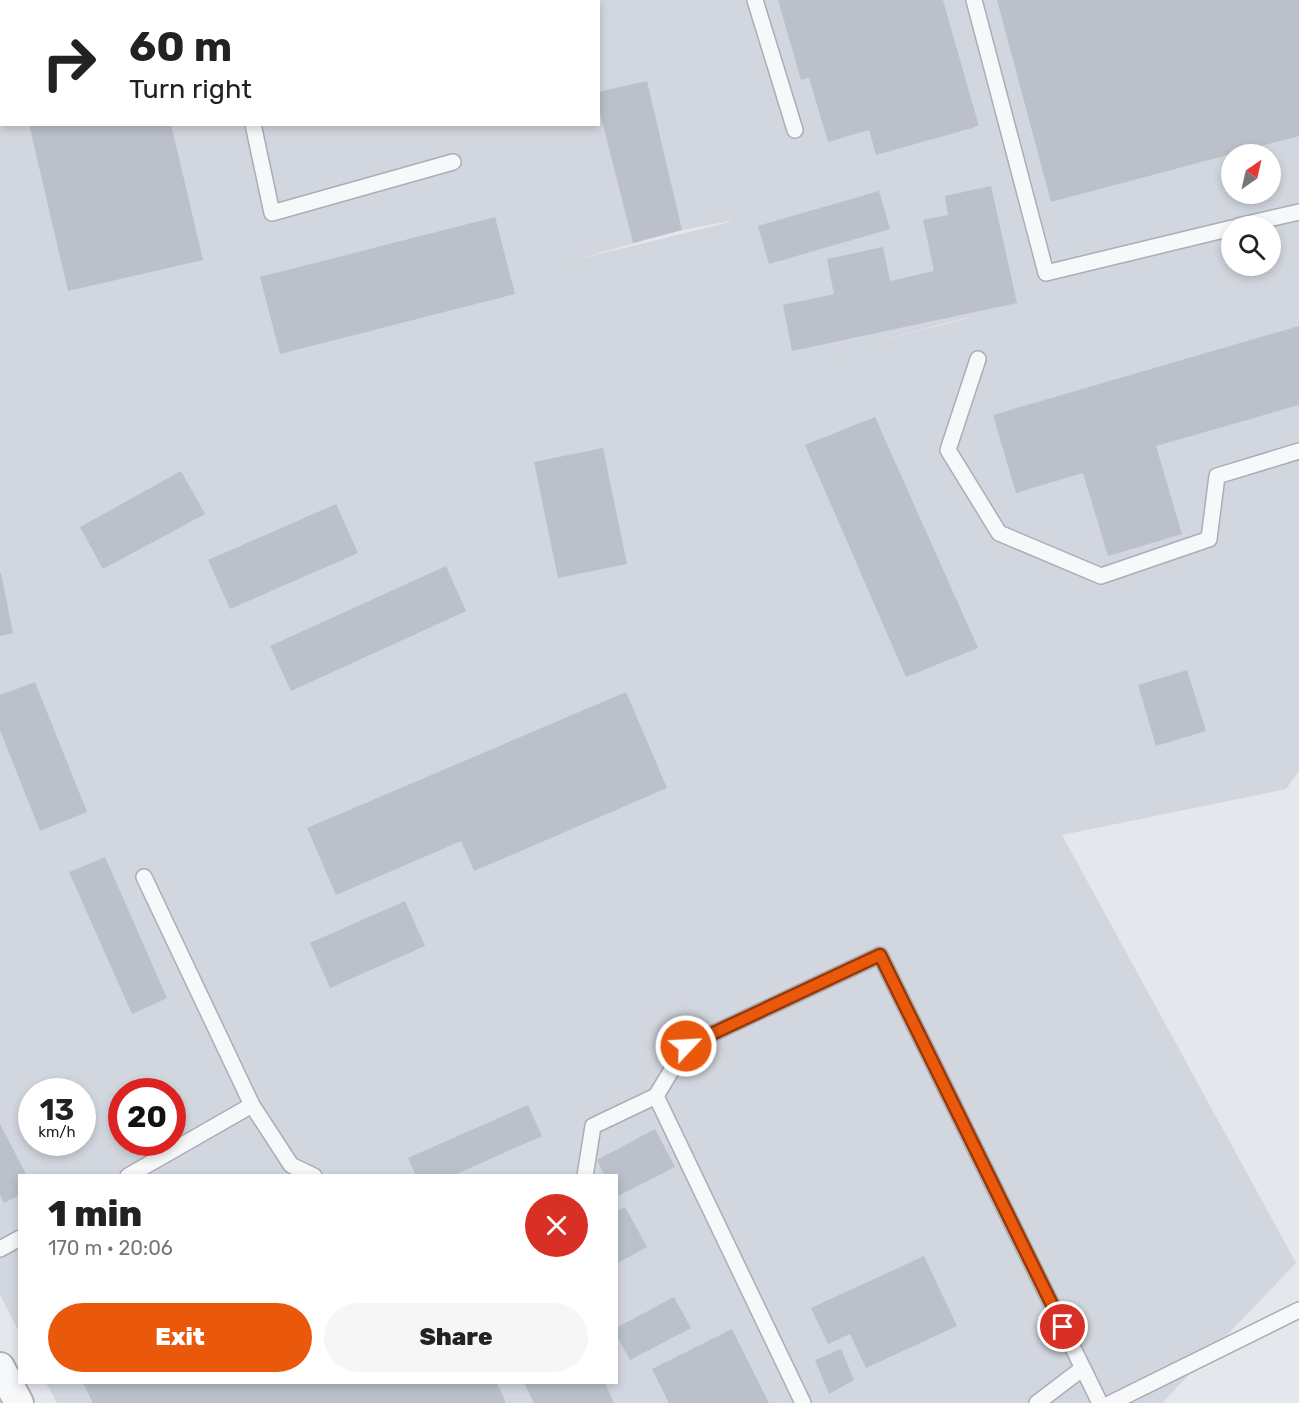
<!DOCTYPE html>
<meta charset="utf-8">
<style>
body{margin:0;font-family:Rubik,sans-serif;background:#f6f6f6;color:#222;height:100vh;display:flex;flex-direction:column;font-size:22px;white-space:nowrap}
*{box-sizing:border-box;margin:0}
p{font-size:20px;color:#767676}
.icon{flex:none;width:33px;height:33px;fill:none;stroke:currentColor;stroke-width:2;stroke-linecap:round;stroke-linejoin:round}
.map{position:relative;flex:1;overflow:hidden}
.drawer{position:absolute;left:18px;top:1174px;width:600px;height:210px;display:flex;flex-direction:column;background:#fff;border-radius:0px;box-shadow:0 3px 9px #0003}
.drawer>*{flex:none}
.guide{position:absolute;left:0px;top:0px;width:600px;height:126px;box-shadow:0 3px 9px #0003;background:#fff;color:#222;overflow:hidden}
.needle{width:39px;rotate:34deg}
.fabs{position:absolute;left:1221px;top:144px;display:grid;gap:12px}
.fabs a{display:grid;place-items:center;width:60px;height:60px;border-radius:50%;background:#fff;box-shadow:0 3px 9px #0003;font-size:30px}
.speed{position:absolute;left:18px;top:1078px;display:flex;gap:12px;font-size:30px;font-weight:700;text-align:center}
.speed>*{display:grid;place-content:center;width:78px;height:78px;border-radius:50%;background:#fff;box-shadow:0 3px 9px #0003;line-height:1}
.speed small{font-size:15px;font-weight:400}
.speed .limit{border:9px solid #d22;background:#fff;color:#111}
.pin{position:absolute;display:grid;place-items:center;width:51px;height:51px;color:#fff;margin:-26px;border:3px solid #fff;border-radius:50%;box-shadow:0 2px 6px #0007}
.me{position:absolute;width:66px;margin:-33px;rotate:65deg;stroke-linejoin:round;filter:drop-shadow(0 0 4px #0008)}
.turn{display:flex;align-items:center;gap:21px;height:126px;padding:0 30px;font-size:27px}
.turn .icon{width:78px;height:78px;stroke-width:2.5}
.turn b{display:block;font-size:42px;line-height:51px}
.round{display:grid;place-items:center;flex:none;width:63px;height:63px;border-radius:32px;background:#f6f6f6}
.headline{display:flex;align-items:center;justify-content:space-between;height:102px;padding:0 30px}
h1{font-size:36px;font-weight:800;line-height:45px}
.button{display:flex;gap:12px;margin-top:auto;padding:12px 30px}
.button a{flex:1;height:69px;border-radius:36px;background:#ea580c;color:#fff;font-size:24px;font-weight:800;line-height:69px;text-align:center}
.button a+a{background:#f6f6f6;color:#222}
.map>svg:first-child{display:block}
.built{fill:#d2d6de;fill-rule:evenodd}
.building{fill:#bbc0ca}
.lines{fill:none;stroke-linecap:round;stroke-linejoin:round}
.lane-casing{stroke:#a9aeb7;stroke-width:18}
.street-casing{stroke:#a9aeb7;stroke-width:32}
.lane{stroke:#f7f8fa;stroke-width:15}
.street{stroke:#f7f8fa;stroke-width:28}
.route-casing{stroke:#983908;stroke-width:15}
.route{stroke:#ea580c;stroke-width:10}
</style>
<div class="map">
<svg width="1299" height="1403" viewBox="0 0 1299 1403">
<rect width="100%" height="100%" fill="#e4e7ec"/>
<path class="built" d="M 0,0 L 941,0 L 974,128 L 979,126 L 943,0 L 1299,0 L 1299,771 L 1286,789 L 1062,835 L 1296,1263 L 1162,1403 L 57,1403 L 46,1383 L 616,1383 L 616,1176 L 20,1176 L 19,1332 L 0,1295 ZM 2,2 L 598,2 L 598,124 L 2,124 ZM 1232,154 L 1270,154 L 1270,194 L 1232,194 ZM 730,221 L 730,222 L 571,261 L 682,230 ZM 1232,226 L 1270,226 L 1270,266 L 1232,266 ZM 969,317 L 969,318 L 831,353 L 832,353 ZM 32,1092 L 82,1092 L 82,1143 L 32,1143 ZM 122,1092 L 172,1092 L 172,1143 L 122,1143 Z"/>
<path class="building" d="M 778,0 L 943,0 L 979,126 L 876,155 L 869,130 L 828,142 L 809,78 L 801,80 Z
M 997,0 L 1299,0 L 1299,136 L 1051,202 Z
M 647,81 L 682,230 L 633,243 L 598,105 L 598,92 Z
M 29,124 L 171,124 L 203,260 L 68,291 Z
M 991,186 L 1017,303 L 792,351 L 783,305 L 834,294 L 827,259 L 883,247 L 890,281 L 934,271 L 923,220 L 948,215 L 945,196 Z
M 879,191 L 890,229 L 769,264 L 758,226 Z
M 495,217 L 515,294 L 280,354 L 260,277 Z
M 1299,326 L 1299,405 L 1156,446 L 1182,534 L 1108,556 L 1083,473 L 1016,493 L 993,415 Z
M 875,417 L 978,648 L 906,677 L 805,445 Z
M 603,448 L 627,564 L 558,578 L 534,462 Z
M 181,471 L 205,514 L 103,569 L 80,527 Z
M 336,504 L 358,553 L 230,609 L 208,560 Z
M 446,566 L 466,611 L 291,691 L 270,646 Z
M 0,573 L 1,573 L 13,633 L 0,636 Z
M 1187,670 L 1206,731 L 1156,746 L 1138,685 Z
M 35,682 L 87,812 L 40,831 L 0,730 L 0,695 Z
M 626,692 L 667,788 L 474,871 L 461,841 L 336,895 L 307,828 Z
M 105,857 L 167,998 L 132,1014 L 69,872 Z
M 405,901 L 425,946 L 330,988 L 310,943 Z
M 528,1105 L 542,1136 L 452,1176 L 416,1176 L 408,1158 Z
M 0,1124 L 27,1176 L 20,1176 L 20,1195 L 4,1203 L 0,1195 Z
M 655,1129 L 675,1167 L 616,1197 L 616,1176 L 605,1176 L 597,1160 Z
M 625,1207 L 647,1247 L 616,1264 L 616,1211 Z
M 924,1256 L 957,1326 L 866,1368 L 850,1334 L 828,1344 L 811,1308 Z
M 674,1297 L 691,1328 L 630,1360 L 616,1334 L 616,1328 Z
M 732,1329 L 769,1403 L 669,1403 L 652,1369 Z
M 841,1349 L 854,1380 L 829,1394 L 815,1360 Z
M 83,1383 L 497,1383 L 506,1403 L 93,1403 Z
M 524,1383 L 605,1383 L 614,1403 L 534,1403 Z"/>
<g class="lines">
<defs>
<path id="lane" d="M 226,0 L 226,2
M 755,0 L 795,130
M 974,0 L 1046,273 L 1232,228
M 253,124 L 272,213 L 453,162
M 1238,226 L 1299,212
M 978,359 L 948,450 L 999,533 L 1101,576 L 1209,539 L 1217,476 L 1299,451
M 144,877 L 252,1105 L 291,1165 L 314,1176
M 656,1096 L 803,1403
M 128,1176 L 252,1105
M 585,1176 L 593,1126 L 656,1096 L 686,1046 L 880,955 L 1100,1403
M 0,1249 L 20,1238
M 1037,1403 L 1083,1368
M 1111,1403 L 1299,1310"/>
<path id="street" d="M 0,1367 L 19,1403"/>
</defs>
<use href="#lane" class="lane-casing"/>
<use href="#street" class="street-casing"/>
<use href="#lane" class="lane"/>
<use href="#street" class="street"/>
</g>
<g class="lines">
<defs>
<path id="route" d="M 686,1046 L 880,955 L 1063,1327"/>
</defs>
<use href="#route" class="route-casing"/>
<use href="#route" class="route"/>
</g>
</svg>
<div class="fabs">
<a><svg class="needle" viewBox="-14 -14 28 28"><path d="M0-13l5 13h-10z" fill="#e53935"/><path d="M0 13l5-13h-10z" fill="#767676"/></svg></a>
<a><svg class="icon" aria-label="search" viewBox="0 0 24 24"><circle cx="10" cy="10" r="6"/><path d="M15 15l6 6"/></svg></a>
</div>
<div class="speed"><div>13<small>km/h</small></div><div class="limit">20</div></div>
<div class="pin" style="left:1063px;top:1327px;background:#d93025"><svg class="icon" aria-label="arrive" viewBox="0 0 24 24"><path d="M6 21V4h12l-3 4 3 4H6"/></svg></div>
<svg class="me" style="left:686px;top:1046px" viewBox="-20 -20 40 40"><circle r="17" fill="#ea580c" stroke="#fff" stroke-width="3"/><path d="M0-11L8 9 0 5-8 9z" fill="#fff"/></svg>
<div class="guide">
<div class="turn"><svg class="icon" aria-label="right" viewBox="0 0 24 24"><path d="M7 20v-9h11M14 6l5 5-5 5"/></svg><div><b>60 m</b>Turn right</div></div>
</div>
<section class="drawer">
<div class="headline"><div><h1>1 min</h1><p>170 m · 20:06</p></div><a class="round" style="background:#d93025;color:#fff"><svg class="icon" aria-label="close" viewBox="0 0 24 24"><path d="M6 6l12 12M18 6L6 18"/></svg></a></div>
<div class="button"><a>Exit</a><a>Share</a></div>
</section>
</div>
